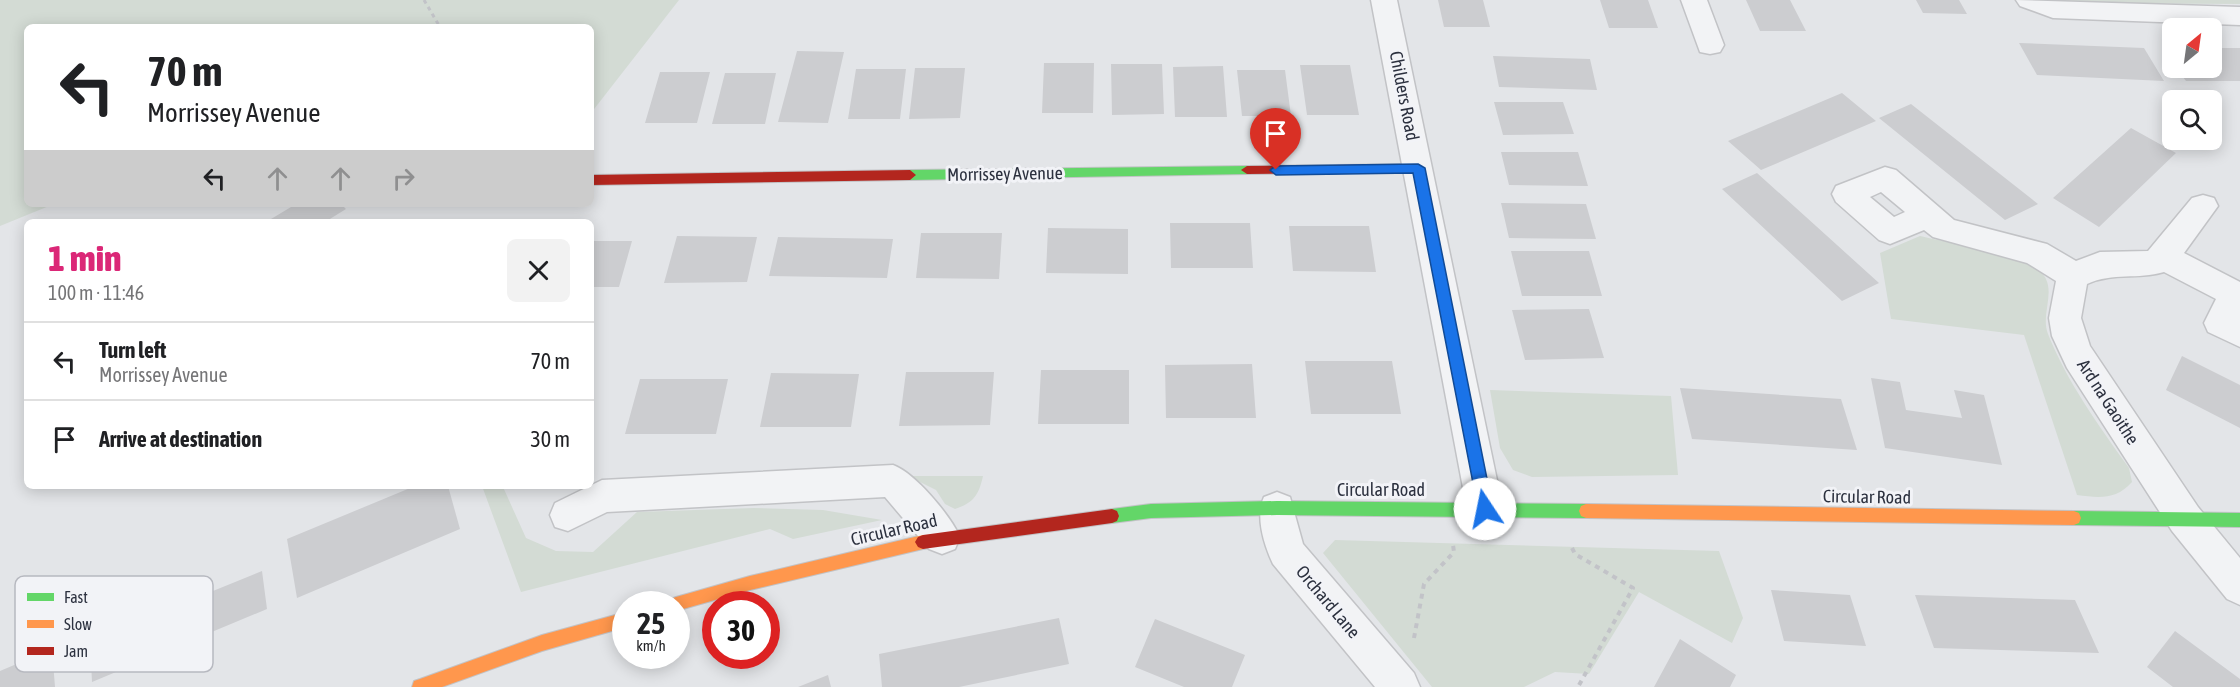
<!DOCTYPE html>
<meta charset="utf-8">
<style>
body{margin:0;font-family:"Asap Condensed",sans-serif;background:#f2f2f2;color:#202124;height:100vh;display:flex;flex-direction:column;font-size:22px;white-space:nowrap}
*{box-sizing:border-box;margin:0}
p{font-size:20px;color:#757577}
.icon{flex:none;width:33px;height:33px;fill:none;stroke:currentColor;stroke-width:2;stroke-linecap:round;stroke-linejoin:round}
.map{position:relative;flex:1;overflow:hidden}
.details{position:absolute;left:24px;top:219px;width:570px;height:270px;display:flex;flex-direction:column;background:#fff;border-radius:9px;box-shadow:0 3px 15px #0003}
.details>*{flex:none}
.banner{position:absolute;left:24px;top:24px;width:570px;height:183px;border-radius:9px;box-shadow:0 3px 15px #0003;background:#fff;color:#202124;overflow:hidden}
.needle{width:39px;rotate:29deg}
.fabs{position:absolute;left:2162px;top:18px;display:grid;gap:12px}
.fabs a{display:grid;place-items:center;width:60px;height:60px;border-radius:9px;background:#fff;box-shadow:0 3px 15px #0003;font-size:30px}
.speed{position:absolute;left:612px;top:591px;display:flex;gap:12px;font-size:30px;font-weight:700;text-align:center}
.speed>*{display:grid;place-content:center;width:78px;height:78px;border-radius:50%;background:#fff;box-shadow:0 3px 15px #0003;line-height:1}
.speed small{font-size:15px;font-weight:400}
.speed .limit{border:9px solid #d22;background:#fff;color:#111}
.pin{position:absolute;display:grid;place-items:center;width:51px;height:51px;color:#fff;margin:-62px -26px;border-radius:50% 50% 50% 0;rotate:-45deg;box-shadow:0 0 6px #0007}
.pin .icon{rotate:45deg}
.me{position:absolute;width:66px;margin:-33px;rotate:349deg;stroke-linejoin:round;filter:drop-shadow(0 0 4px #0008)}
.turn{display:flex;align-items:center;gap:21px;height:126px;padding:0 24px;font-size:27px}
.turn .icon{width:78px;height:78px;stroke-width:2.5}
.turn b{display:block;font-size:42px;line-height:51px}
.lanes{display:flex;align-items:center;height:57px;padding:0 24px;background:#0003;justify-content:center;gap:30px;direction:ltr}
.lanes .off{opacity:.35}
.round{display:grid;place-items:center;flex:none;width:63px;height:63px;border-radius:9px;background:#f2f2f2}
.summary{display:flex;align-items:center;justify-content:space-between;height:102px;padding:0 24px}
h1{font-size:36px;font-weight:800;line-height:45px;color:#db2777}
ul{padding:0;list-style:none}
li{display:flex;align-items:center;gap:18px;height:78px;padding:0 24px;border-top:2px solid #e0e0e0}
li div{flex:1}
li b{display:block;font-size:22px}
li em{font-style:normal}
.map>svg:first-child{display:block}
.green{fill:#d3dbd4}
.building{fill:#cccdd0}
.lines{fill:none;stroke-linecap:round;stroke-linejoin:round}
.street-casing{stroke:#c2c3c6;stroke-width:3}
.fast-casing{stroke:#c2c3c6;stroke-width:2}
.slow-casing{stroke:#c2c3c6;stroke-width:2}
.jam-casing{stroke:#c2c3c6;stroke-width:2}
.path-far1{stroke:#c2c3c8;stroke-width:3;stroke-dasharray:4 4;stroke-linecap:butt}
.path{stroke:#c2c3c8;stroke-width:4;stroke-dasharray:5 5;stroke-linecap:butt}
.street{fill:#f2f3f5;fill-rule:evenodd}
.fast{fill:#63d668;fill-rule:evenodd}
.slow{fill:#ff974d;fill-rule:evenodd}
.jam{fill:#b3261e;fill-rule:evenodd}
.route{fill:#1a73e8;stroke:#114b97;stroke-width:1.5}
.labels{text-anchor:middle;stroke-width:6;stroke-linejoin:round;paint-order:stroke}
.street-label{font-size:18px;fill:#2c313f;stroke:#f2f3f7}
.key{fill:#f2f3f7;stroke:#b7b9c0;stroke-width:1.5}
.key-label{font-size:16px;fill:#2c313f}
</style>
<div class="map">
<svg width="2240" height="687" viewBox="0 0 2240 687">
<rect width="100%" height="100%" fill="#e3e5e8"/>
<path class="green" d="M 0,0 L 679,0 L 591,113 L 591,27 L 27,27 L 27,204 L 54,204 L 0,226 Z
M 2050,0 L 2240,0 L 2240,4 L 2063,3 Z
M 1920,236 C 1945,242 2018,255 2035,267 C 2062,285 2039,311 2048,334 C 2067,382 2099,426 2129,468 L 2132,482 C 2116,500 2099,498 2077,495 L 2024,335 L 1891,319 L 1880,253 Z
M 1490,390 L 1671,396 L 1678,475 L 1532,477 L 1513,470 L 1500,448 Z
M 908,476 L 983,476 C 979,494 974,503 955,509 L 945,504 L 936,490 Z
M 482,486 L 503,487 L 526,538 L 556,551 L 593,552 L 637,512 L 754,508 L 823,510 L 882,520 L 793,539 L 770,529 L 521,592 Z
M 1335,540 L 1719,551 L 1743,618 L 1732,643 L 1639,592 L 1589,674 L 1555,672 L 1524,687 L 1432,687 L 1323,553 Z"/>
<path class="building" d="M 1438,0 L 1483,0 L 1490,27 L 1444,27 Z
M 1600,0 L 1648,0 L 1658,28 L 1609,28 Z
M 1746,0 L 1790,0 L 1806,31 L 1760,31 Z
M 1916,0 L 1959,0 L 1967,14 L 1923,13 Z
M 2019,43 L 2144,48 L 2164,81 L 2037,75 Z
M 2211,48 L 2240,48 L 2240,81 L 2186,81 L 2176,68 L 2211,68 Z
M 797,51 L 844,52 L 828,123 L 778,122 Z
M 1493,56 L 1590,59 L 1597,90 L 1499,87 Z
M 1044,63 L 1094,63 L 1093,113 L 1042,113 Z
M 1111,64 L 1162,64 L 1164,114 L 1112,115 Z
M 1300,65 L 1350,65 L 1359,115 L 1307,115 Z
M 1223,66 L 1227,117 L 1175,117 L 1173,67 Z
M 915,68 L 965,68 L 960,118 L 909,119 Z
M 856,69 L 906,69 L 900,119 L 848,119 Z
M 1237,70 L 1285,70 L 1291,116 L 1242,116 Z
M 660,72 L 710,72 L 697,123 L 645,123 Z
M 725,73 L 776,73 L 765,124 L 712,124 Z
M 1842,93 L 1876,121 L 1761,170 L 1728,141 Z
M 1494,102 L 1563,102 L 1574,134 L 1503,135 Z
M 1911,104 L 1972,152 L 2038,204 L 2005,220 L 1879,118 Z
M 2131,128 L 2176,153 L 2099,227 L 2053,198 Z
M 1501,152 L 1578,152 L 1588,186 L 1509,185 Z
M 1757,173 L 1816,226 L 1879,283 L 1842,301 L 1722,189 Z
M 1501,203 L 1586,204 L 1596,239 L 1509,238 Z
M 296,204 L 341,204 L 346,209 L 325,222 L 266,222 Z
M 1170,223 L 1250,223 L 1253,268 L 1171,268 Z
M 1289,226 L 1369,226 L 1376,272 L 1293,271 Z
M 1048,228 L 1128,229 L 1128,274 L 1046,273 Z
M 921,233 L 1002,233 L 999,279 L 916,278 Z
M 677,236 L 757,237 L 747,282 L 664,283 Z
M 778,237 L 893,239 L 887,278 L 769,276 Z
M 591,241 L 632,241 L 619,287 L 591,287 Z
M 1511,251 L 1589,251 L 1602,296 L 1522,296 Z
M 1589,309 L 1604,358 L 1525,360 L 1512,310 Z
M 2182,356 L 2240,385 L 2240,428 L 2166,390 Z
M 1305,361 L 1392,361 L 1401,414 L 1311,414 Z
M 1252,364 L 1256,418 L 1166,418 L 1165,365 Z
M 1041,370 L 1129,370 L 1129,424 L 1038,424 Z
M 906,372 L 994,372 L 990,425 L 899,426 Z
M 771,373 L 859,374 L 851,427 L 760,427 Z
M 1871,378 L 1900,382 L 1906,410 L 1962,418 L 1954,390 L 1984,395 L 2002,465 L 1885,448 Z
M 640,379 L 728,379 L 716,434 L 625,434 Z
M 1680,388 L 1841,399 L 1857,450 L 1692,439 Z
M 415,486 L 448,486 L 460,529 L 297,598 L 287,539 Z
M 262,571 L 267,609 L 92,682 L 90,641 Z
M 1771,590 L 1850,595 L 1866,646 L 1784,641 Z
M 1915,595 L 2075,600 L 2099,653 L 1934,648 Z
M 1059,618 L 1069,664 L 959,687 L 882,687 L 879,654 Z
M 1155,619 L 1245,655 L 1232,687 L 1184,687 L 1135,667 Z
M 2175,631 L 2240,679 L 2240,687 L 2173,687 L 2147,667 Z
M 1680,639 L 1736,675 L 1730,687 L 1654,687 Z
M 52,649 L 55,687 L 0,687 L 0,671 Z
M 828,675 L 831,687 L 798,687 Z"/>
<g class="lines">
<defs>
<path id="street" d="M 1371,0 L 1397,0 L 1503,509 L 1498,520 L 1485,525 L 1472,520 L 1467,509 Z
M 1681,0 L 1707,0 L 1724,45 L 1720,52 L 1710,54 L 1700,52 Z
M 2016,0 L 2240,7 L 2240,25 L 2053,18 L 2020,6 Z
M 1885,167 L 1896,170 L 1954,220 L 2047,244 L 2076,261 L 2100,252 L 2148,251 L 2192,198 L 2203,195 L 2214,198 L 2218,206 L 2184,253 L 2240,282 L 2240,347 L 2208,332 L 2204,323 L 2216,299 L 2164,272 C 2137,280 2114,272 2087,284 L 2081,318 L 2090,346 L 2198,507 L 2240,558 L 2240,605 L 2227,599 L 2172,531 L 2067,368 L 2052,336 L 2049,318 L 2056,281 L 2027,263 L 1933,237 L 1924,230 L 1890,244 L 1879,240 L 1836,202 L 1832,194 L 1836,186 ZM 1881,192 L 1905,212 L 1894,217 L 1870,197 Z
M 893,465 C 915,473 950,515 960,537 L 955,549 L 942,554 L 929,549 L 885,497 L 607,512 L 568,531 L 555,527 L 550,515 L 555,503 L 602,480 Z
M 1277,492 L 1290,497 L 1303,544 L 1414,673 L 1420,687 L 1375,687 L 1273,564 C 1264,545 1255,516 1264,497 Z"/>
<path id="fast" d="M 1247,166 L 1253,170 L 1247,174 L 910,180 L 904,175 L 910,170 Z
M 1277,501 L 1586,504 L 1591,506 L 1593,511 L 1591,516 L 1586,518 L 1277,515 L 1151,518 L 1112,523 L 1107,521 L 1105,516 L 1107,511 L 1112,509 L 1151,504 Z
M 2074,511 L 2240,513 L 2240,527 L 2074,525 L 2069,523 L 2067,518 L 2069,513 Z"/>
<path id="slow" d="M 1586,504 L 2074,511 L 2079,513 L 2081,518 L 2079,523 L 2074,525 L 1586,518 L 1581,516 L 1579,511 L 1581,506 Z
M 923,535 L 928,537 L 931,542 L 928,547 L 923,549 L 750,590 L 676,611 L 676,604 L 668,604 L 671,599 L 676,597 L 750,576 Z
M 626,612 L 626,627 L 542,651 L 442,687 L 412,687 L 414,681 L 420,679 L 542,635 Z"/>
<path id="jam" d="M 1418,164 L 1424,168 L 1418,172 L 1247,174 L 1241,170 L 1247,166 Z
M 910,170 L 916,175 L 910,180 L 591,185 L 591,175 Z
M 1112,509 L 1117,511 L 1119,516 L 1117,521 L 1112,523 L 923,549 L 918,547 L 915,542 L 918,537 L 923,535 Z"/>
</defs>
<use href="#street" class="street-casing"/>
<use href="#fast" class="fast-casing"/>
<use href="#slow" class="slow-casing"/>
<use href="#jam" class="jam-casing"/>
<path class="path-far1" d="M 424,0 L 440,27"/>
<path class="path" d="M 1572,548 L 1575,554 L 1633,588 L 1578,687
M 1414,638 L 1424,584 L 1454,552 L 1453,545"/>
<use href="#street" class="street"/>
<use href="#fast" class="fast"/>
<use href="#slow" class="slow"/>
<use href="#jam" class="jam"/>
</g>
<path class="route" d="M 1418,164 L 1425,168 L 1493,509 L 1485,516 L 1478,509 L 1413,173 L 1276,175 L 1270,170 L 1276,166 Z"/>
<g class="labels">
<g class="street-label">
<text transform="translate(1404 96) rotate(79)" y="6">Childers Road</text>
<text transform="translate(1005 174) rotate(-1)" y="6">Morrissey Avenue</text>
<text transform="translate(2108 402) rotate(57)" y="6">Ard na Gaoithe</text>
<text x="1381" y="496">Circular Road</text>
<text transform="translate(1867 497) rotate(1)" y="6">Circular Road</text>
<text transform="translate(894 530) rotate(-13)" y="6">Circular Road</text>
<text transform="translate(1328 602) rotate(50)" y="6">Orchard Lane</text>
</g>
</g>
<rect x="15" y="576" width="198" height="96" rx="9" class="key"/>
<rect x="27" y="593" width="27" height="8" fill="#63d668"/>
<rect x="27" y="620" width="27" height="8" fill="#ff974d"/>
<rect x="27" y="647" width="27" height="8" fill="#b3261e"/>
<g class="key-label">
<text x="64" y="603">Fast</text>
<text x="64" y="630">Slow</text>
<text x="64" y="657">Jam</text>
</g>
</svg>
<div class="fabs">
<a><svg class="needle" viewBox="-14 -14 28 28"><path d="M0-13l5 13h-10z" fill="#e53935"/><path d="M0 13l5-13h-10z" fill="#757577"/></svg></a>
<a><svg class="icon" aria-label="search" viewBox="0 0 24 24"><circle cx="10" cy="10" r="6"/><path d="M15 15l6 6"/></svg></a>
</div>
<div class="speed"><div>25<small>km/h</small></div><div class="limit">30</div></div>
<div class="pin" style="left:1276px;top:170px;background:#d93025"><svg class="icon" aria-label="arrive" viewBox="0 0 24 24"><path d="M6 21V4h12l-3 4 3 4H6"/></svg></div>
<svg class="me" style="left:1485px;top:509px" viewBox="-20 -20 40 40"><circle r="19" fill="#fff"/><path d="M0-13L10 11 0 6-10 11z" fill="#1a73e8"/></svg>
<div class="banner">
<div class="turn"><svg class="icon" aria-label="left" viewBox="0 0 24 24"><path d="M17 20v-9H6M10 6l-5 5 5 5"/></svg><div><b>70 m</b>Morrissey Avenue</div></div>
<div class="lanes"><svg class="icon" aria-label="left" viewBox="0 0 24 24"><path d="M17 20v-9H6M10 6l-5 5 5 5"/></svg><svg class="icon off" aria-label="ahead" viewBox="0 0 24 24"><path d="M12 20V5M6 11l6-6 6 6"/></svg><svg class="icon off" aria-label="ahead" viewBox="0 0 24 24"><path d="M12 20V5M6 11l6-6 6 6"/></svg><svg class="icon off" aria-label="right" viewBox="0 0 24 24"><path d="M7 20v-9h11M14 6l5 5-5 5"/></svg></div>
</div>
<section class="details">
<div class="summary"><div><h1>1 min</h1><p>100 m · 11:46</p></div><a class="round"><svg class="icon" aria-label="close" viewBox="0 0 24 24"><path d="M6 6l12 12M18 6L6 18"/></svg></a></div>
<ul>
<li><svg class="icon" aria-label="left" viewBox="0 0 24 24"><path d="M17 20v-9H6M10 6l-5 5 5 5"/></svg><div><b>Turn left</b><p>Morrissey Avenue</p></div><em>70 m</em></li>
<li><svg class="icon" aria-label="arrive" viewBox="0 0 24 24"><path d="M6 21V4h12l-3 4 3 4H6"/></svg><div><b>Arrive at destination</b></div><em>30 m</em></li>
</ul>
</section>
</div>
